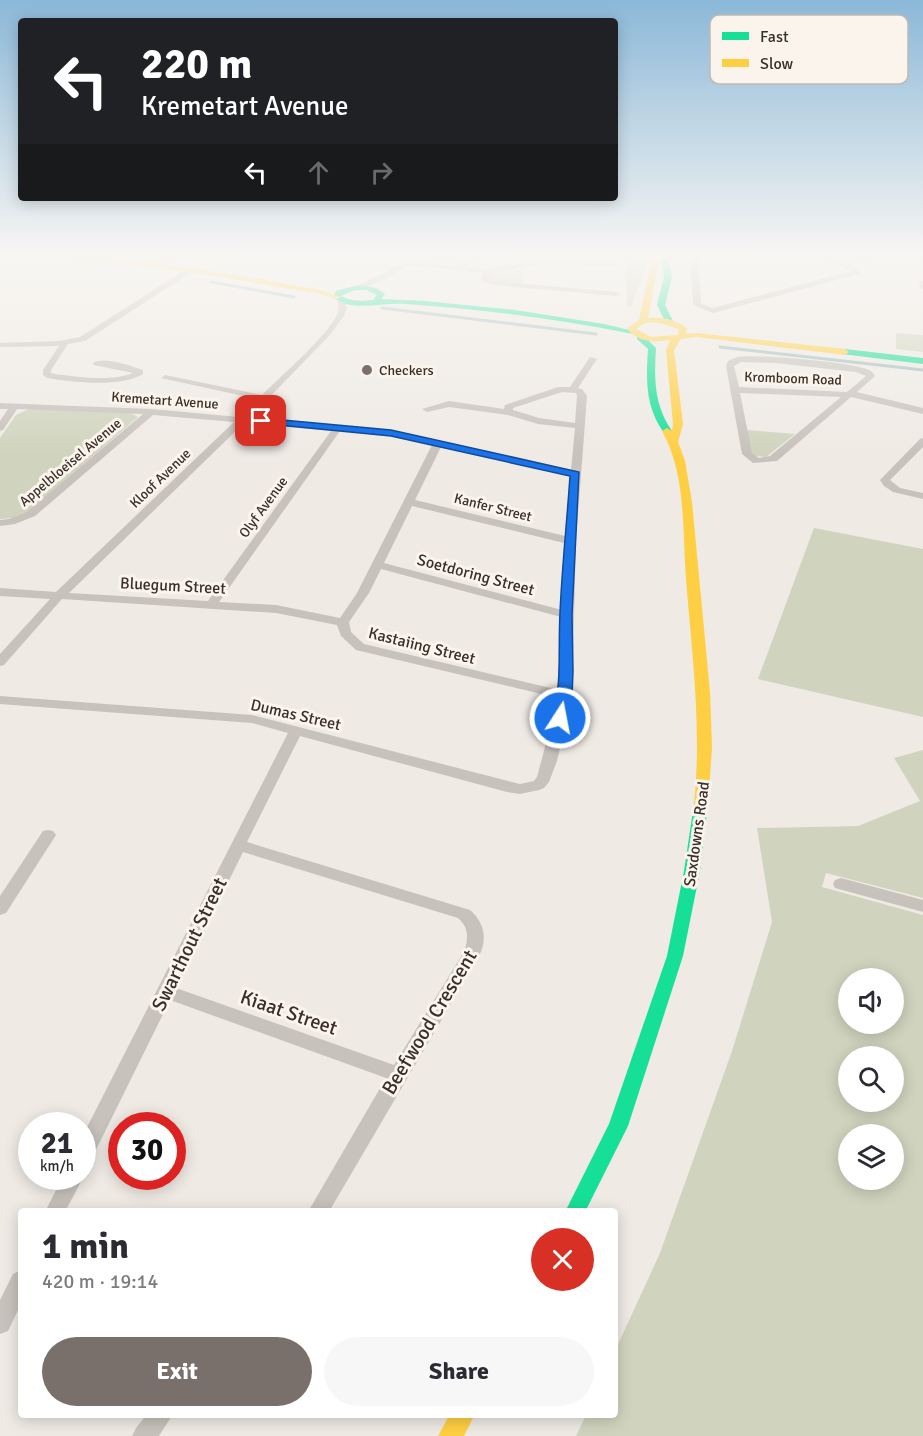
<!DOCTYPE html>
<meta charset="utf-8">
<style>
body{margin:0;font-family:Signika,sans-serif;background:#f7f7f7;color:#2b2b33;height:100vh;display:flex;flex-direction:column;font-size:22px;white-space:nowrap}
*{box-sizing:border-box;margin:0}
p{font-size:20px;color:#7c7c81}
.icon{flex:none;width:33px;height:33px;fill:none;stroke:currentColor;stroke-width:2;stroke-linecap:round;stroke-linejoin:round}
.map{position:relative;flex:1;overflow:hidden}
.side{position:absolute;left:18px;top:1208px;width:600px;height:210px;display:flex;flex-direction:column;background:#fff;border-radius:6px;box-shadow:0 3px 15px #0003}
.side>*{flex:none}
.top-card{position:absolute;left:18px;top:18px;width:600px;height:183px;border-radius:6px;box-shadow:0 3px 15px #0003;background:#202124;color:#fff;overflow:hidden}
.controls{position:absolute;left:838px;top:968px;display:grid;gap:12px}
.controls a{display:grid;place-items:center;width:66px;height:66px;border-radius:50%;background:#fff;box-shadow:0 3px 15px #0003;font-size:30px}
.speed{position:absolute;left:18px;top:1112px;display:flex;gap:12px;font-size:30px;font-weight:700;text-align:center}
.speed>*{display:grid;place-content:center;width:78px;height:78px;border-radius:50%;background:#fff;box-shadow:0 3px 15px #0003;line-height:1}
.speed small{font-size:15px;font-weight:400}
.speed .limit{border:9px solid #d22;background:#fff;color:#111}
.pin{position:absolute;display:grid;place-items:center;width:51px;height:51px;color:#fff;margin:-26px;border-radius:12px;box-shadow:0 3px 9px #0006}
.me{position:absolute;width:66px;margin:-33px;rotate:11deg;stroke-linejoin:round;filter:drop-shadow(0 0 4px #0008)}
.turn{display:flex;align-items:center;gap:21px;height:126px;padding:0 24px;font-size:27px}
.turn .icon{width:78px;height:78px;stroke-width:2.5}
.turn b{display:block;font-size:42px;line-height:51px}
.lanes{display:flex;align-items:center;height:57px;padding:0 24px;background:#0003;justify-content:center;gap:30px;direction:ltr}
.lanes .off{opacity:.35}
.round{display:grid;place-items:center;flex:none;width:63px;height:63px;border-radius:32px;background:#f7f7f7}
.headline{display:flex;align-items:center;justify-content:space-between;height:102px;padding:0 24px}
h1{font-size:36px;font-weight:700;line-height:45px}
.button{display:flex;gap:12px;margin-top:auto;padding:12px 24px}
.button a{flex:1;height:69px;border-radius:36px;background:#79706b;color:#fff;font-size:24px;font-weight:700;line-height:69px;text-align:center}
.button a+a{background:#f7f7f7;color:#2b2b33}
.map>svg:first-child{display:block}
.green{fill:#d0d4be;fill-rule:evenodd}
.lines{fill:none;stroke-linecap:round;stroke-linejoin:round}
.stream{stroke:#a1bfbf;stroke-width:3}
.street{fill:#c8c2bc;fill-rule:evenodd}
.fast{fill:#16e098;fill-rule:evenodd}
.slow{fill:#ffcf43;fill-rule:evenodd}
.route{fill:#1a73e8;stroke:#114b97;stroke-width:1.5}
.poi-dot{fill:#79706b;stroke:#faf4ec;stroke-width:2}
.labels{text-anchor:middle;stroke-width:6;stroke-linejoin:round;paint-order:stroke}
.far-poi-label{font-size:14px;fill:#392f2a;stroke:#faf4ec;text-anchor:start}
.far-street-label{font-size:14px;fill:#392f2a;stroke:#faf4ec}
.street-label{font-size:16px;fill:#392f2a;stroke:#faf4ec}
.near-street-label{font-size:20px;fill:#392f2a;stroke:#faf4ec}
.key{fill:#faf4ec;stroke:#c0b9b2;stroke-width:1.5}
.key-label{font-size:16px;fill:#392f2a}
</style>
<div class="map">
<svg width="923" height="1436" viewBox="0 0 923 1436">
<rect width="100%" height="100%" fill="#efeae4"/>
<path class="green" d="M 432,254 L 476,254 L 480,255 L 468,267 L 458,266 L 458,264 L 416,262 L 419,258 L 424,259 Z
M 625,254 L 649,254 L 647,265 L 631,307 L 627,306 Z
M 524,266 L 521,285 L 494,282 L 488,278 L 491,273 C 502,271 511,272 521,270 L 519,267 Z
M 896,333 L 923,335 L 923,352 L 896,349 Z
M 29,409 L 131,413 L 138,417 L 27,513 L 13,518 L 0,519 L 0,438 L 16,415 Z
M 747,430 L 795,434 L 766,457 L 753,456 L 751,453 Z
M 814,528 L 923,549 L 923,717 L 758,679 Z
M 923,750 L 923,898 L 826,873 L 822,887 L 923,915 L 923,1436 L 576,1436 L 586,1415 L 615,1414 L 615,1351 L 660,1253 L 732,1051 L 772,922 L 757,828 L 858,826 L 920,801 L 894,758 ZM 849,978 L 894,978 L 894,1023 L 849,1023 ZM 849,1056 L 894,1056 L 894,1101 L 849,1101 ZM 849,1134 L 894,1134 L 894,1179 L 849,1179 Z"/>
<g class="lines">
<path class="stream" d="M 158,254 L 170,259
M 211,282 L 294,297
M 382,308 L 596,334
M 720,347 L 923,370"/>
<path class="street" d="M 415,254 L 423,254 L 413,262 L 488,269 L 541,260 L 614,262 L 618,264 L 617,266 L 541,264 L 491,273 L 488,277 L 494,281 L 617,292 L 621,294 L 617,296 L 492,285 L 481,280 L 483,273 L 407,265 L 390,277 L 359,290 L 352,288 L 384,273 Z
M 690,254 L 698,254 L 701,304 L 713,308 L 851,271 L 812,254 C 823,254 835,262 845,261 C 857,259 867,254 879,254 L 850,264 L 859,270 L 859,274 L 713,313 L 693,305 Z
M 188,268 L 195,270 L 85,341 L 68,344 L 51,370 L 51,373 L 55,374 C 79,377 110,382 133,373 L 94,365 L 93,363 C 105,356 130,366 143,370 L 143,374 C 120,388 73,382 47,378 L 43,375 L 43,370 L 59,346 L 0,347 L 0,343 L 59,341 L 80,337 Z
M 920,281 L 923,281 L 923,289 L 919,287 Z
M 341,299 L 345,301 L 347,308 L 344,316 L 329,336 L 249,418 L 391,430 L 571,470 L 575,428 L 538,424 L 508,415 L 449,407 L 427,412 L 422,409 L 449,401 L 504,409 L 505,405 L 558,387 L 570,387 L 590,357 L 597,359 L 578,388 L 582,389 L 587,396 L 576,541 L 572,696 L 557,761 L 549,782 L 544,788 L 539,790 L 520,794 L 507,792 L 300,736 L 247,842 L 470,910 C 484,922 488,939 479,956 L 330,1210 L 309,1210 L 386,1078 L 170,1000 L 89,1164 L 82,1167 L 82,1137 L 288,733 L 252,723 L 0,704 L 0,696 L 252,715 L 520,784 L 534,781 L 537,777 L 558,698 L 356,650 L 341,636 L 337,625 L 276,613 L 62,599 L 4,665 L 0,666 L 0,654 L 50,599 L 0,596 L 0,588 L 56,592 L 234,422 L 153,415 L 35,516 L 15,524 L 0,526 L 0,520 L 9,519 L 27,512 L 143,414 L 17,409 L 3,430 L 0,431 L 0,421 L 8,409 L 0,409 L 0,403 L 151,409 L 239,417 L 257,399 L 161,378 L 165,375 L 262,395 C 282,375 325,338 337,315 C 339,310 339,306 337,301 ZM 562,392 L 576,393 L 577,396 L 575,423 L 539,418 L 513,410 L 513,408 ZM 244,423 L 331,431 L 208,601 L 69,593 ZM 340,431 L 391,436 L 432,445 L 357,593 L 340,618 L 276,605 L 219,602 ZM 441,447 L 570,476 L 565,536 L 415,500 ZM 412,506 L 564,543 L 562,610 L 384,563 ZM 381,569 L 561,617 L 559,690 L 364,644 L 351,632 L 349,622 L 369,593 ZM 243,852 L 458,918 C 469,928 468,937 465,950 L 394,1065 L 176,988 Z
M 737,357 C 757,354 852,362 869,370 C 872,371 873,373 875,376 L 857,392 L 923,408 L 923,414 L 851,397 L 777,461 L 753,463 L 742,454 L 726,366 L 728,361 ZM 741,362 L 776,363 L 856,372 L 866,376 L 847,392 L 739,387 L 734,366 ZM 740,393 L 841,397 L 770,456 L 759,458 L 752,453 Z
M 923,438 L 923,447 L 890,480 L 900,488 L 923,493 L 923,499 L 893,492 L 884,486 L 880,480 L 920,439 Z
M 48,830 L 53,831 L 56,835 L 6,913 L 0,915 L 0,896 L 43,831 Z
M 841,878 L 923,900 L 923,912 L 835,888 L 833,884 L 835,880 Z
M 82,1173 L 84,1176 L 66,1210 L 46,1210 L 63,1176 L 82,1176 Z
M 21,1270 L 21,1304 L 8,1331 L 0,1334 L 0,1300 L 13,1274 Z
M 147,1414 L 173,1414 L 159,1436 L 132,1436 L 136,1428 Z"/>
<path class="fast" d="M 660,254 L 667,254 L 672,277 L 665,305 L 673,321 L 669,323 L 665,321 L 657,305 L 664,277 Z
M 355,286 C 366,285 377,287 385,294 L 381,299 L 425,301 L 515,310 L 604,324 L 637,332 L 633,334 C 558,319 482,309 405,304 C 382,302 352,313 333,297 L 336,291 ZM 355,290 L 366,290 L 377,295 L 373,300 C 362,301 352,302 341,296 Z
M 637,335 L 643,335 L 656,348 C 654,379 654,405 672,431 L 670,433 L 664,433 C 645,406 646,380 648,349 L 637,339 Z
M 845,349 L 923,358 L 923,364 L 842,354 L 842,350 Z
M 701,799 L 706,800 L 708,804 L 700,871 L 683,956 L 628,1126 L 586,1210 L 566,1210 L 609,1124 L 667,956 L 684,871 L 694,804 L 696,800 Z"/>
<path class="slow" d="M 39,254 C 132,254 229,274 321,290 L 341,297 L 337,299 L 320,294 L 191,272 Z
M 653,254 L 660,254 L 648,318 C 661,316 676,320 687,328 L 686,334 L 697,333 L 845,349 L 849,352 L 845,355 L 697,337 L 681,339 L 674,350 L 683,424 L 678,442 L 685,461 L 692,502 L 710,692 L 712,748 L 708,804 L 706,808 L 696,808 L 694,804 C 702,728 692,655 686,579 C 682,530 687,476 662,431 L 667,428 L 672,431 L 673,424 L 666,350 L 670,340 C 653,342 639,343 627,329 L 639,320 ZM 656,322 L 679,329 L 678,335 L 651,337 L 636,329 L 645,323 Z
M 450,1414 L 475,1414 L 464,1436 L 438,1436 Z"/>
</g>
<linearGradient id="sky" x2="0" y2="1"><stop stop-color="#8bb8d8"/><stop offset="0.56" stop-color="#f8f6f3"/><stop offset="1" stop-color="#f8f6f3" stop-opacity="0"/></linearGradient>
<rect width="923" height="455" fill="url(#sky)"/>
<path class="route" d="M 261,418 L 391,430 L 579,472 L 572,615 L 573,671 L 572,696 L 565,721 L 555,721 L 553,718 C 562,682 558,649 560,613 C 562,567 567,521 570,476 L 391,436 L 258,423 L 257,421 Z"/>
<circle class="poi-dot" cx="367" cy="370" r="6"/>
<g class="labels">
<g class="far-poi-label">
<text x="379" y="375">Checkers</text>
</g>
<g class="far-street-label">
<text transform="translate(793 378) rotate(2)" y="5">Kromboom Road</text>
<text transform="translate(165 400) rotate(4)" y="5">Kremetart Avenue</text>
<text transform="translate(70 462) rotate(-40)" y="5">Appelbloeisel Avenue</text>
<text transform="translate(160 478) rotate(-44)" y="5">Kloof Avenue</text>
<text transform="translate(263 507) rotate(-54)" y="5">Olyf Avenue</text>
<text transform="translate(493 507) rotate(14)" y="5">Kanfer Street</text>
</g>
<g class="street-label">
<text transform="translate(476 574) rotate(15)" y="6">Soetdoring Street</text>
<text transform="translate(173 585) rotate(3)" y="6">Bluegum Street</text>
<text transform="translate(422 645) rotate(14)" y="6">Kastaiing Street</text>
<text transform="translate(296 714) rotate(13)" y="6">Dumas Street</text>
<text transform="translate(696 834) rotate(-82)" y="6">Saxdowns Road</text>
</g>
<g class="near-street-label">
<text transform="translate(189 944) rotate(-64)" y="7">Swarthout Street</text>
<text transform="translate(289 1012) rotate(19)" y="7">Kiaat Street</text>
<text transform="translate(429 1022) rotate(-59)" y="7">Beefwood Crescent</text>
</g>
</g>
<rect x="710" y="15" width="198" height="69" rx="9" class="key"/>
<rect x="722" y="32" width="27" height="8" fill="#16e098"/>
<rect x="722" y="59" width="27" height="8" fill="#ffcf43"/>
<g class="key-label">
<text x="760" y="42">Fast</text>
<text x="760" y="69">Slow</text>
</g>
</svg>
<div class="controls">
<a><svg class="icon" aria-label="sound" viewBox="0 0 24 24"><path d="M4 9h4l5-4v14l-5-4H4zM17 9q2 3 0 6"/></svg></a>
<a><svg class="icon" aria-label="search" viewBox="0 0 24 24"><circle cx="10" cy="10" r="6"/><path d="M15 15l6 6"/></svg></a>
<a><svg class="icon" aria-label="layers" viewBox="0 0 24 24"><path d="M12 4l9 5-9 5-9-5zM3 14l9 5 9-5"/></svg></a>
</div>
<div class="speed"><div>21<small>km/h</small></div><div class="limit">30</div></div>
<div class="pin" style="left:261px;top:421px;background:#d93025"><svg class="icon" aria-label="arrive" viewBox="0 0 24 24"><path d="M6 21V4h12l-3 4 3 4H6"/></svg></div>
<svg class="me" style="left:560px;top:718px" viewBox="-20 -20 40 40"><circle r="17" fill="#1a73e8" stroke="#fff" stroke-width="3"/><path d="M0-11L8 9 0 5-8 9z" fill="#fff"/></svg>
<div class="top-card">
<div class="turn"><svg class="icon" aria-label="left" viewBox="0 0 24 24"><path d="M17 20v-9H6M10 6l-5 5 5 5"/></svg><div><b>220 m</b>Kremetart Avenue</div></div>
<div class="lanes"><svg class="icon" aria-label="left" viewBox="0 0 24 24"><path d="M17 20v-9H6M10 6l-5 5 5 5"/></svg><svg class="icon off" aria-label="ahead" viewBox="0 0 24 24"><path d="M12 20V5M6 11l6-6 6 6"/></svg><svg class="icon off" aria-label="right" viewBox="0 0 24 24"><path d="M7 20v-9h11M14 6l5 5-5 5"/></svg></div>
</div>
<section class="side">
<div class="headline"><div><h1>1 min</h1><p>420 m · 19:14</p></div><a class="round" style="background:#d93025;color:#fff"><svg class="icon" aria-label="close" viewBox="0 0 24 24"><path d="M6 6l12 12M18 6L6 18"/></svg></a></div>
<div class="button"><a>Exit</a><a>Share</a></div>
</section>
</div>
